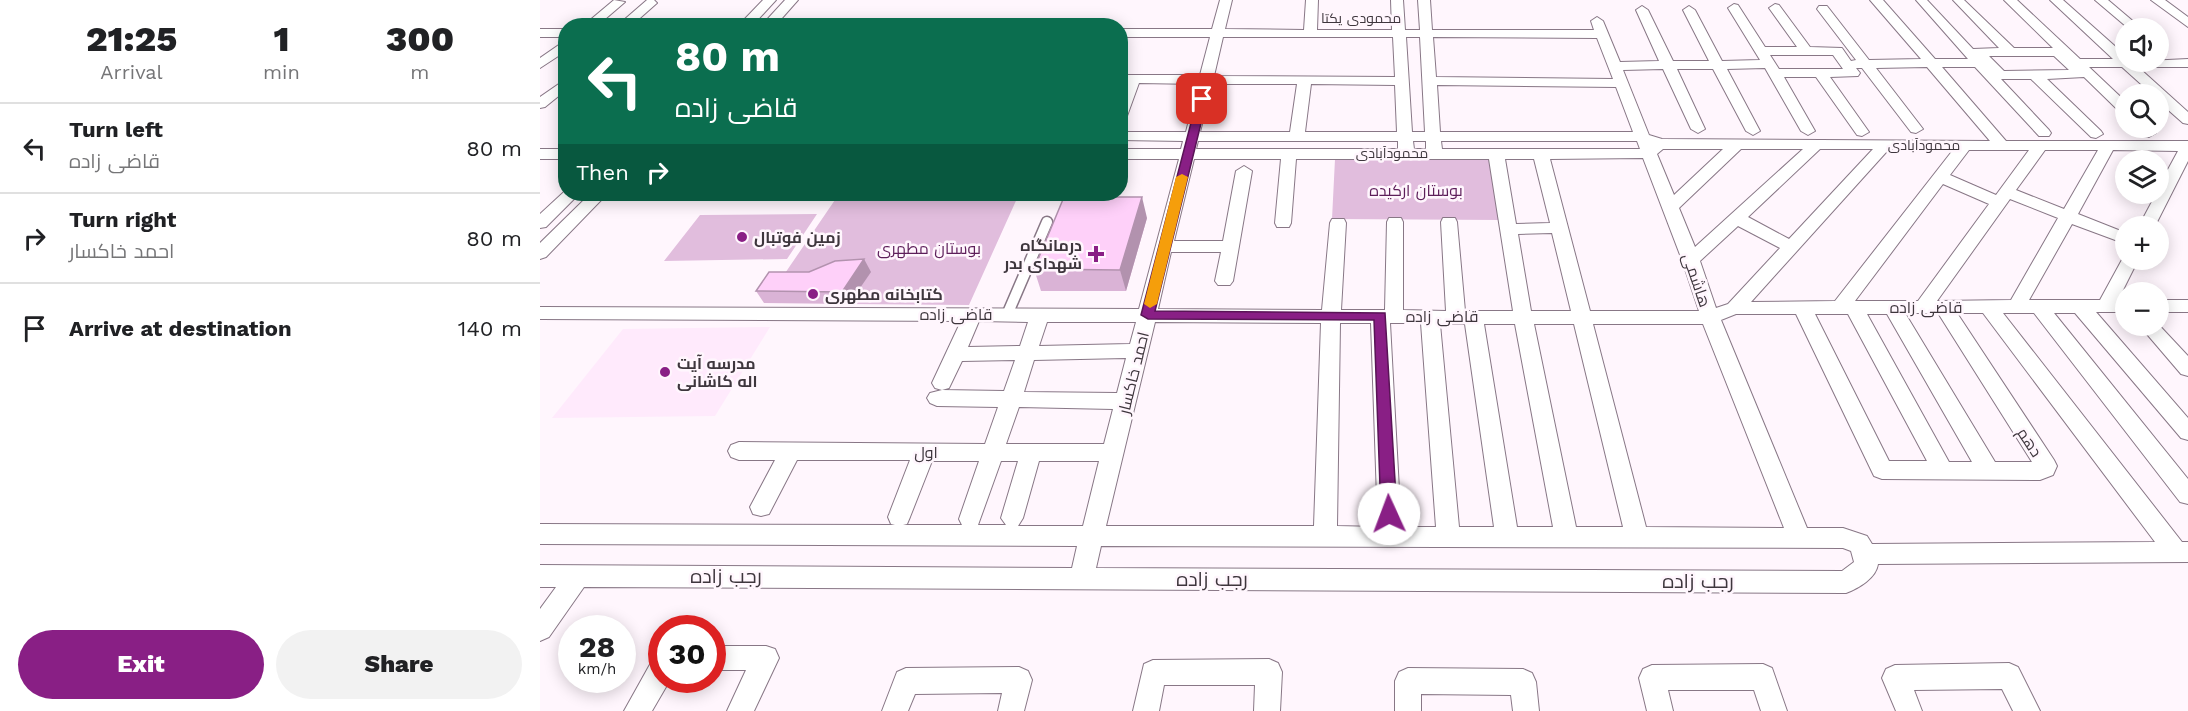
<!DOCTYPE html>
<meta charset="utf-8">
<style>
body{margin:0;font-family:"Work Sans",Cairo,sans-serif;background:#f2f2f2;color:#202124;height:100vh;display:flex;flex-direction:column;font-size:22px;white-space:nowrap}
*{box-sizing:border-box;margin:0}
p{font-size:20px;color:#757577}
.icon{flex:none;width:33px;height:33px;fill:none;stroke:currentColor;stroke-width:2;stroke-linecap:round;stroke-linejoin:round}
.map{position:relative;flex:1;overflow:hidden}
.drawer{display:flex;flex-direction:column;background:#fff;width:540px}
.drawer>*{flex:none}
.banner{position:absolute;left:18px;top:18px;width:570px;height:183px;border-radius:24px;box-shadow:0 3px 15px #0003;background:#0b6e4f;color:#fff;overflow:hidden}
.buttons{position:absolute;left:1575px;top:18px;display:grid;gap:12px}
.buttons a{display:grid;place-items:center;width:54px;height:54px;border-radius:50%;background:#fff;box-shadow:0 3px 15px #0003;font-size:30px}
.speed{position:absolute;left:18px;top:615px;display:flex;gap:12px;font-size:30px;font-weight:700;text-align:center}
.speed>*{display:grid;place-content:center;width:78px;height:78px;border-radius:50%;background:#fff;box-shadow:0 3px 15px #0003;line-height:1}
.speed small{font-size:15px;font-weight:400}
.speed .limit{border:9px solid #d22;background:#fff;color:#111}
.pin{position:absolute;display:grid;place-items:center;width:51px;height:51px;color:#fff;margin:-26px;border-radius:12px;box-shadow:0 3px 9px #0006}
.me{position:absolute;width:66px;margin:-33px;rotate:358deg;stroke-linejoin:round;filter:drop-shadow(0 0 4px #0008)}
.turn{display:flex;align-items:center;gap:21px;height:126px;padding:0 18px;font-size:27px}
.turn .icon{width:78px;height:78px;stroke-width:2.5}
.turn b{display:block;font-size:42px;line-height:51px}
.then{display:flex;align-items:center;height:57px;padding:0 18px;background:#0003;gap:12px;font-size:22px}
.eta{display:flex;justify-content:space-evenly;align-items:center;height:102px;text-align:center}
.eta b{font-size:36px;font-weight:800;line-height:42px}
.button{display:flex;gap:12px;margin-top:auto;padding:12px 18px}
.button a{flex:1;height:69px;border-radius:36px;background:#891f85;color:#fff;font-size:24px;font-weight:800;line-height:69px;text-align:center}
.button a+a{background:#f2f2f2;color:#202124}
ul{padding:0;list-style:none}
li{display:flex;align-items:center;gap:18px;height:90px;padding:0 18px;border-top:2px solid #e0e0e0}
li div{flex:1}
li b{display:block;font-size:22px}
li em{font-style:normal}
main{display:flex;flex:1;min-height:0}
.map>svg:first-child{display:block}
.built{fill:#ffeafc}
.green{fill:#e1bddd}
.lines{fill:none;stroke-linecap:round;stroke-linejoin:round}
.lane-casing{stroke:#887786;stroke-width:13}
.street-casing{stroke:#887786;stroke-width:2}
.lane{stroke:#fff;stroke-width:10}
.street{fill:#fff;fill-rule:evenodd}
.wall{fill:#dab3d6}
.shaded-wall{fill:#b292ae}
.building{fill:#fed0f9;stroke:#b292ae;stroke-width:1.5}
.route{fill:#891f85;stroke:#591456;stroke-width:1.5}
.slow{fill:#f59e0b}
.poi-dot{fill:#891f85;stroke:#fff6fd;stroke-width:2}
.labels{text-anchor:middle;stroke-width:5;stroke-linejoin:round;paint-order:stroke}
.far-street-label{font-size:14px;fill:#3e363d;stroke:#fff6fd}
.park-label{font-size:16px;fill:#5d1e5a;stroke:#fff6fd}
.poi-label{font-size:16px;font-weight:bold;fill:#3e363d;stroke:#fff6fd;text-anchor:start}
.street-label{font-size:16px;fill:#3e363d;stroke:#fff6fd}
.near-street-label{font-size:20px;fill:#3e363d;stroke:#fff6fd}
</style>
<main>
<section class="drawer">
<div class="eta">
<div><b>21:25</b><p>Arrival</p></div>
<div><b>1</b><p>min</p></div>
<div><b>300</b><p>m</p></div>
</div>
<ul>
<li><svg class="icon" aria-label="left" viewBox="0 0 24 24"><path d="M17 20v-9H6M10 6l-5 5 5 5"/></svg><div><b>Turn left</b><p>قاضی زاده</p></div><em>80 m</em></li>
<li><svg class="icon" aria-label="right" viewBox="0 0 24 24"><path d="M7 20v-9h11M14 6l5 5-5 5"/></svg><div><b>Turn right</b><p>احمد خاکسار</p></div><em>80 m</em></li>
<li><svg class="icon" aria-label="arrive" viewBox="0 0 24 24"><path d="M6 21V4h12l-3 4 3 4H6"/></svg><div><b>Arrive at destination</b></div><em>140 m</em></li>
</ul>
<div class="button"><a>Exit</a><a>Share</a></div>
</section>
<div class="map">
<svg width="1648" height="711" viewBox="0 0 1648 711">
<rect width="100%" height="100%" fill="#fff6fd"/>
<path class="built" d="M 230,327 L 175,416 L 12,418 L 83,329 Z"/>
<path class="green" d="M 795,159 L 952,160 L 961,220 L 792,219 Z
M 299,194 L 479,194 L 429,305 L 309,304 L 330,272 L 237,285 Z
M 277,214 L 247,259 L 124,261 L 160,215 Z"/>
<g class="lines">
<defs>
<path id="lane" d="M 467,315 L 507,222"/>
<path id="street" d="M 74,0 L 85,2 L 57,26 L 43,26 Z
M 107,0 L 114,0 L 117,3 L 91,26 L 77,26 Z
M 223,0 L 236,0 L 212,26 L 198,26 Z
M 245,0 L 258,0 L 235,26 L 221,26 Z
M 680,0 L 692,0 L 685,29 L 764,30 L 766,0 L 778,0 L 777,30 L 852,30 L 851,0 L 863,0 L 865,30 L 880,30 L 878,0 L 890,0 L 892,30 L 1054,30 L 1051,21 L 1057,17 L 1063,21 L 1080,62 L 1119,61 L 1096,10 L 1102,6 L 1108,10 L 1133,61 L 1169,61 L 1143,10 L 1149,6 L 1155,10 L 1182,61 L 1220,60 L 1188,8 L 1194,4 L 1198,5 L 1225,47 L 1257,47 L 1229,8 L 1235,4 L 1239,5 L 1270,47 L 1302,48 L 1311,61 L 1316,60 L 1277,9 L 1279,6 L 1287,6 L 1329,60 L 1381,59 L 1330,0 L 1343,0 L 1395,59 L 1428,59 L 1376,0 L 1387,0 L 1433,49 L 1459,48 L 1413,0 L 1424,0 L 1474,48 L 1513,48 L 1464,0 L 1477,0 L 1540,59 L 1573,59 L 1510,0 L 1523,0 L 1586,56 L 1586,62 L 1648,59 L 1648,67 L 1598,67 L 1648,112 L 1648,124 L 1643,123 L 1618,101 L 1618,94 L 1612,94 L 1582,67 L 1549,67 L 1586,102 L 1586,114 L 1581,113 L 1544,77 L 1507,79 L 1561,131 L 1563,134 L 1556,138 L 1551,137 L 1491,79 L 1461,79 L 1509,130 L 1511,133 L 1509,136 L 1499,136 L 1435,67 L 1402,67 L 1466,141 L 1648,141 L 1648,161 L 1615,226 L 1599,226 L 1616,194 L 1618,194 L 1618,188 L 1638,151 L 1573,150 L 1538,214 L 1586,233 L 1586,244 L 1532,224 L 1489,300 L 1560,300 L 1584,256 L 1586,260 L 1598,260 L 1578,300 L 1586,300 L 1586,312 L 1556,312 L 1648,418 L 1648,440 L 1641,438 L 1535,313 L 1514,313 L 1648,479 L 1648,504 L 1640,502 L 1494,313 L 1463,313 L 1642,542 L 1648,542 L 1648,562 L 1338,564 C 1336,578 1319,588 1306,593 L 44,587 L 9,637 L 0,641 L 0,609 L 16,587 L 0,587 L 0,565 L 532,568 L 537,546 L 0,544 L 0,524 L 355,525 L 351,524 L 348,517 L 370,460 L 257,460 L 229,514 L 221,516 L 213,514 L 210,507 L 235,460 L 199,460 L 191,457 L 188,451 L 191,445 L 199,442 L 445,444 L 458,407 L 397,406 L 390,403 L 387,398 L 390,393 L 402,390 L 395,388 L 392,383 L 421,321 L 0,319 L 0,307 L 599,309 L 639,159 L 580,159 L 580,149 L 641,149 L 643,141 L 580,140 L 580,132 L 646,132 L 658,84 L 599,83 L 587,116 L 580,120 L 580,96 L 585,83 L 580,83 L 580,75 L 660,75 L 670,37 L 580,37 L 580,29 L 672,29 ZM 683,37 L 853,37 L 855,77 L 674,76 ZM 866,37 L 880,37 L 885,132 L 872,132 ZM 893,37 L 1057,38 L 1073,79 L 896,77 ZM 1230,55 L 1293,55 L 1303,69 L 1239,69 ZM 1449,56 L 1514,56 L 1529,70 L 1464,71 ZM 1387,67 L 1450,141 L 1122,139 L 1109,135 L 1083,70 L 1123,69 L 1151,129 L 1158,133 L 1165,129 L 1137,69 L 1173,69 L 1206,131 L 1213,135 L 1220,131 L 1187,69 L 1225,68 L 1261,131 L 1268,135 L 1275,131 L 1244,77 L 1276,77 L 1317,135 L 1322,136 L 1329,132 L 1290,77 L 1318,76 L 1320,73 L 1316,68 L 1322,68 L 1371,132 L 1376,133 L 1383,129 L 1336,68 ZM 672,84 L 757,84 L 750,132 L 660,132 ZM 771,84 L 855,85 L 857,132 L 765,132 ZM 897,85 L 1076,87 L 1093,132 L 900,132 ZM 658,141 L 858,141 L 858,149 L 656,149 ZM 873,141 L 886,141 L 886,149 L 874,149 ZM 901,141 L 1097,141 L 1100,149 L 902,149 ZM 1123,149 L 1183,149 L 1134,195 L 1117,154 ZM 1201,149 L 1263,149 L 1155,247 L 1139,208 ZM 1280,149 L 1333,149 L 1249,239 L 1208,217 ZM 1349,149 L 1413,150 L 1295,301 L 1211,302 ZM 1429,150 L 1489,150 L 1456,195 L 1410,175 ZM 1505,150 L 1558,150 L 1524,209 L 1476,190 ZM 1103,158 L 1142,260 L 1159,311 L 1050,311 L 1010,159 ZM 654,159 L 741,159 L 735,223 L 737,227 L 749,227 L 751,223 L 756,159 L 949,159 L 973,311 L 925,311 L 917,222 L 915,218 L 903,218 L 901,222 L 906,311 L 863,310 L 863,222 L 861,218 L 849,218 L 847,222 L 845,310 L 801,310 L 806,223 L 804,219 L 792,219 L 790,223 L 782,310 L 618,309 L 631,252 L 681,252 L 675,281 L 678,285 L 690,285 L 693,281 L 712,171 L 704,166 L 696,171 L 683,241 L 634,241 ZM 965,159 L 994,159 L 1010,223 L 976,224 ZM 1403,184 L 1449,204 L 1378,301 L 1315,301 ZM 1470,199 L 1518,218 L 1471,300 L 1397,301 ZM 1198,226 L 1240,248 L 1188,304 L 1176,308 L 1160,261 ZM 1012,233 L 1031,311 L 991,311 L 978,234 ZM 1365,313 L 1398,313 L 1492,462 L 1455,462 ZM 1417,313 L 1443,313 L 1615,542 L 1332,544 L 1327,536 L 1303,528 L 1267,528 L 1181,320 L 1196,314 L 1256,314 L 1334,476 L 1342,479 L 1500,480 L 1513,475 L 1517,466 L 1514,460 ZM 1275,314 L 1308,314 L 1387,461 L 1349,461 ZM 1327,314 L 1347,314 L 1432,462 L 1409,462 ZM 439,321 L 488,322 L 480,346 L 428,347 ZM 507,322 L 596,322 L 590,344 L 499,346 ZM 615,322 L 781,323 L 774,526 L 566,526 ZM 800,323 L 831,323 L 838,527 L 797,526 ZM 850,323 L 881,323 L 896,527 L 861,527 ZM 900,324 L 925,324 L 954,527 L 919,527 ZM 944,324 L 975,324 L 1013,527 L 977,527 ZM 994,324 L 1034,324 L 1083,527 L 1036,527 ZM 1053,324 L 1163,324 L 1244,528 L 1106,527 ZM 586,358 L 577,393 L 484,392 L 494,360 ZM 475,360 L 464,391 L 402,390 L 409,388 L 422,361 ZM 479,407 L 573,409 L 564,444 L 466,444 ZM 392,461 L 439,461 L 419,519 L 422,525 L 363,525 L 367,524 L 370,517 ZM 461,461 L 478,461 L 461,518 L 466,525 L 438,525 ZM 499,461 L 559,461 L 543,526 L 478,526 L 483,518 ZM 561,546 L 1303,548 L 1311,551 L 1314,562 L 1302,571 L 556,568 Z
M 1555,0 L 1568,0 L 1601,28 L 1588,28 Z
M 1611,0 L 1625,0 L 1648,17 L 1648,27 Z
M 0,29 L 26,29 L 26,37 L 0,37 Z
M 26,40 L 26,51 L 0,68 L 0,58 Z
M 26,79 L 26,90 L 5,107 L 0,108 L 0,97 Z
M 1597,128 L 1612,128 L 1616,133 L 1609,137 L 1604,136 Z
M 0,149 L 26,149 L 26,159 L 0,159 Z
M 25,191 L 26,194 L 39,194 L 6,227 L 0,228 L 0,214 Z
M 50,194 L 67,194 L 6,257 L 0,259 L 0,243 Z
M 1618,300 L 1648,300 L 1648,312 L 1618,312 Z
M 1618,324 L 1648,356 L 1648,376 L 1641,374 L 1600,326 Z
M 172,646 L 226,646 L 235,649 L 239,658 L 214,711 L 187,711 L 206,670 L 172,670 Z
M 122,656 L 122,680 L 130,680 L 112,711 L 84,711 L 113,659 Z
M 729,659 L 738,663 L 742,672 L 740,711 L 714,711 L 715,685 L 624,685 L 619,711 L 593,711 L 604,664 L 613,660 Z
M 1469,663 L 1478,667 L 1500,711 L 1473,711 L 1462,689 L 1374,690 L 1382,711 L 1356,711 L 1342,678 L 1346,669 L 1355,665 Z
M 1223,664 L 1232,668 L 1247,711 L 1221,711 L 1214,690 L 1128,690 L 1133,711 L 1107,711 L 1099,678 L 1103,669 L 1112,665 Z
M 479,667 L 488,671 L 492,680 L 484,711 L 458,711 L 462,693 L 375,694 L 368,711 L 342,711 L 357,672 L 366,668 Z
M 868,668 L 983,669 L 992,673 L 996,682 L 999,711 L 973,711 L 971,695 L 881,694 L 881,711 L 855,711 L 855,681 L 859,672 Z"/>
</defs>
<use href="#lane" class="lane-casing"/>
<use href="#street" class="street-casing"/>
<use href="#lane" class="lane"/>
<use href="#street" class="street"/>
</g>
<path class="wall" d="M 607,218 L 586,291 L 501,291 L 494,269 Z
M 324,259 L 331,272 L 309,304 L 224,303 L 216,291 Z"/>
<path class="shaded-wall" d="M 602,197 L 607,218 L 586,291 L 580,270 Z
M 324,259 L 331,272 L 309,304 L 302,292 Z"/>
<path class="building" d="M 524,197 L 602,197 L 580,270 L 494,269 Z
M 324,259 L 302,292 L 216,291 L 229,272 L 269,272 L 295,261 Z"/>
<path class="route" d="M 658,96 L 667,99 L 615,311 L 845,313 L 857,514 L 854,519 L 849,521 L 843,519 L 841,514 L 834,320 L 608,319 L 601,315 Z"/>
<path class="slow" d="M 642,174 L 648,177 L 617,304 L 610,308 L 604,304 L 636,177 Z"/>
<g class="poi-dot">
<circle cx="202" cy="237" r="6"/>
<path d="M553 245h6v6h6v6h-6v6h-6v-6h-6v-6h6z"/>
<circle cx="273" cy="294" r="6"/>
<circle cx="125" cy="372" r="6"/>
</g>
<g class="labels">
<g class="far-street-label">
<text x="821" y="23">محمودی یکتا</text>
<text x="1384" y="150">محمودآبادی</text>
<text x="852" y="158">محمودآبادی</text>
</g>
<g class="park-label">
<text x="876" y="196">بوستان ارکیده</text>
<text x="389" y="254">بوستان مطهری</text>
</g>
<g class="poi-label">
<text x="214" y="243">زمین فوتبال</text>
<text x="542" y="251" text-anchor="end">درمانگاه<tspan x="542" dy="18">شهدای بدر</tspan></text>
<text x="285" y="300">کتابخانه مطهری</text>
<text x="137" y="369">مدرسه آیت<tspan x="137" dy="18">اله کاشانی</tspan></text>
</g>
<g class="street-label">
<text transform="translate(1157 280) rotate(71)" y="6">هاشمی</text>
<text x="1386" y="313">قاضی زاده</text>
<text x="416" y="320">قاضی زاده</text>
<text x="902" y="322">قاضی زاده</text>
<text transform="translate(593 373) rotate(-76)" y="6">احمد خاکسار</text>
<text transform="translate(1490 442) rotate(57)" y="6">دهم</text>
<text x="386" y="458">اول</text>
</g>
<g class="near-street-label">
<text x="186" y="583">رجب زاده</text>
<text x="672" y="586">رجب زاده</text>
<text x="1158" y="588">رجب زاده</text>
</g>
</g>
</svg>
<div class="buttons">
<a><svg class="icon" aria-label="sound" viewBox="0 0 24 24"><path d="M4 9h4l5-4v14l-5-4H4zM17 9q2 3 0 6"/></svg></a>
<a><svg class="icon" aria-label="search" viewBox="0 0 24 24"><circle cx="10" cy="10" r="6"/><path d="M15 15l6 6"/></svg></a>
<a><svg class="icon" aria-label="layers" viewBox="0 0 24 24"><path d="M12 4l9 5-9 5-9-5zM3 14l9 5 9-5"/></svg></a>
<a>+</a>
<a>−</a>
</div>
<div class="speed"><div>28<small>km/h</small></div><div class="limit">30</div></div>
<div class="pin" style="left:662px;top:99px;background:#d93025"><svg class="icon" aria-label="arrive" viewBox="0 0 24 24"><path d="M6 21V4h12l-3 4 3 4H6"/></svg></div>
<svg class="me" style="left:849px;top:514px" viewBox="-20 -20 40 40"><circle r="19" fill="#fff"/><path d="M0-13L10 11 0 6-10 11z" fill="#891f85"/></svg>
<div class="banner">
<div class="turn"><svg class="icon" aria-label="left" viewBox="0 0 24 24"><path d="M17 20v-9H6M10 6l-5 5 5 5"/></svg><div><b>80 m</b>قاضی زاده</div></div>
<div class="then">Then<svg class="icon" aria-label="right" viewBox="0 0 24 24"><path d="M7 20v-9h11M14 6l5 5-5 5"/></svg></div>
</div>
</div>
</main>
